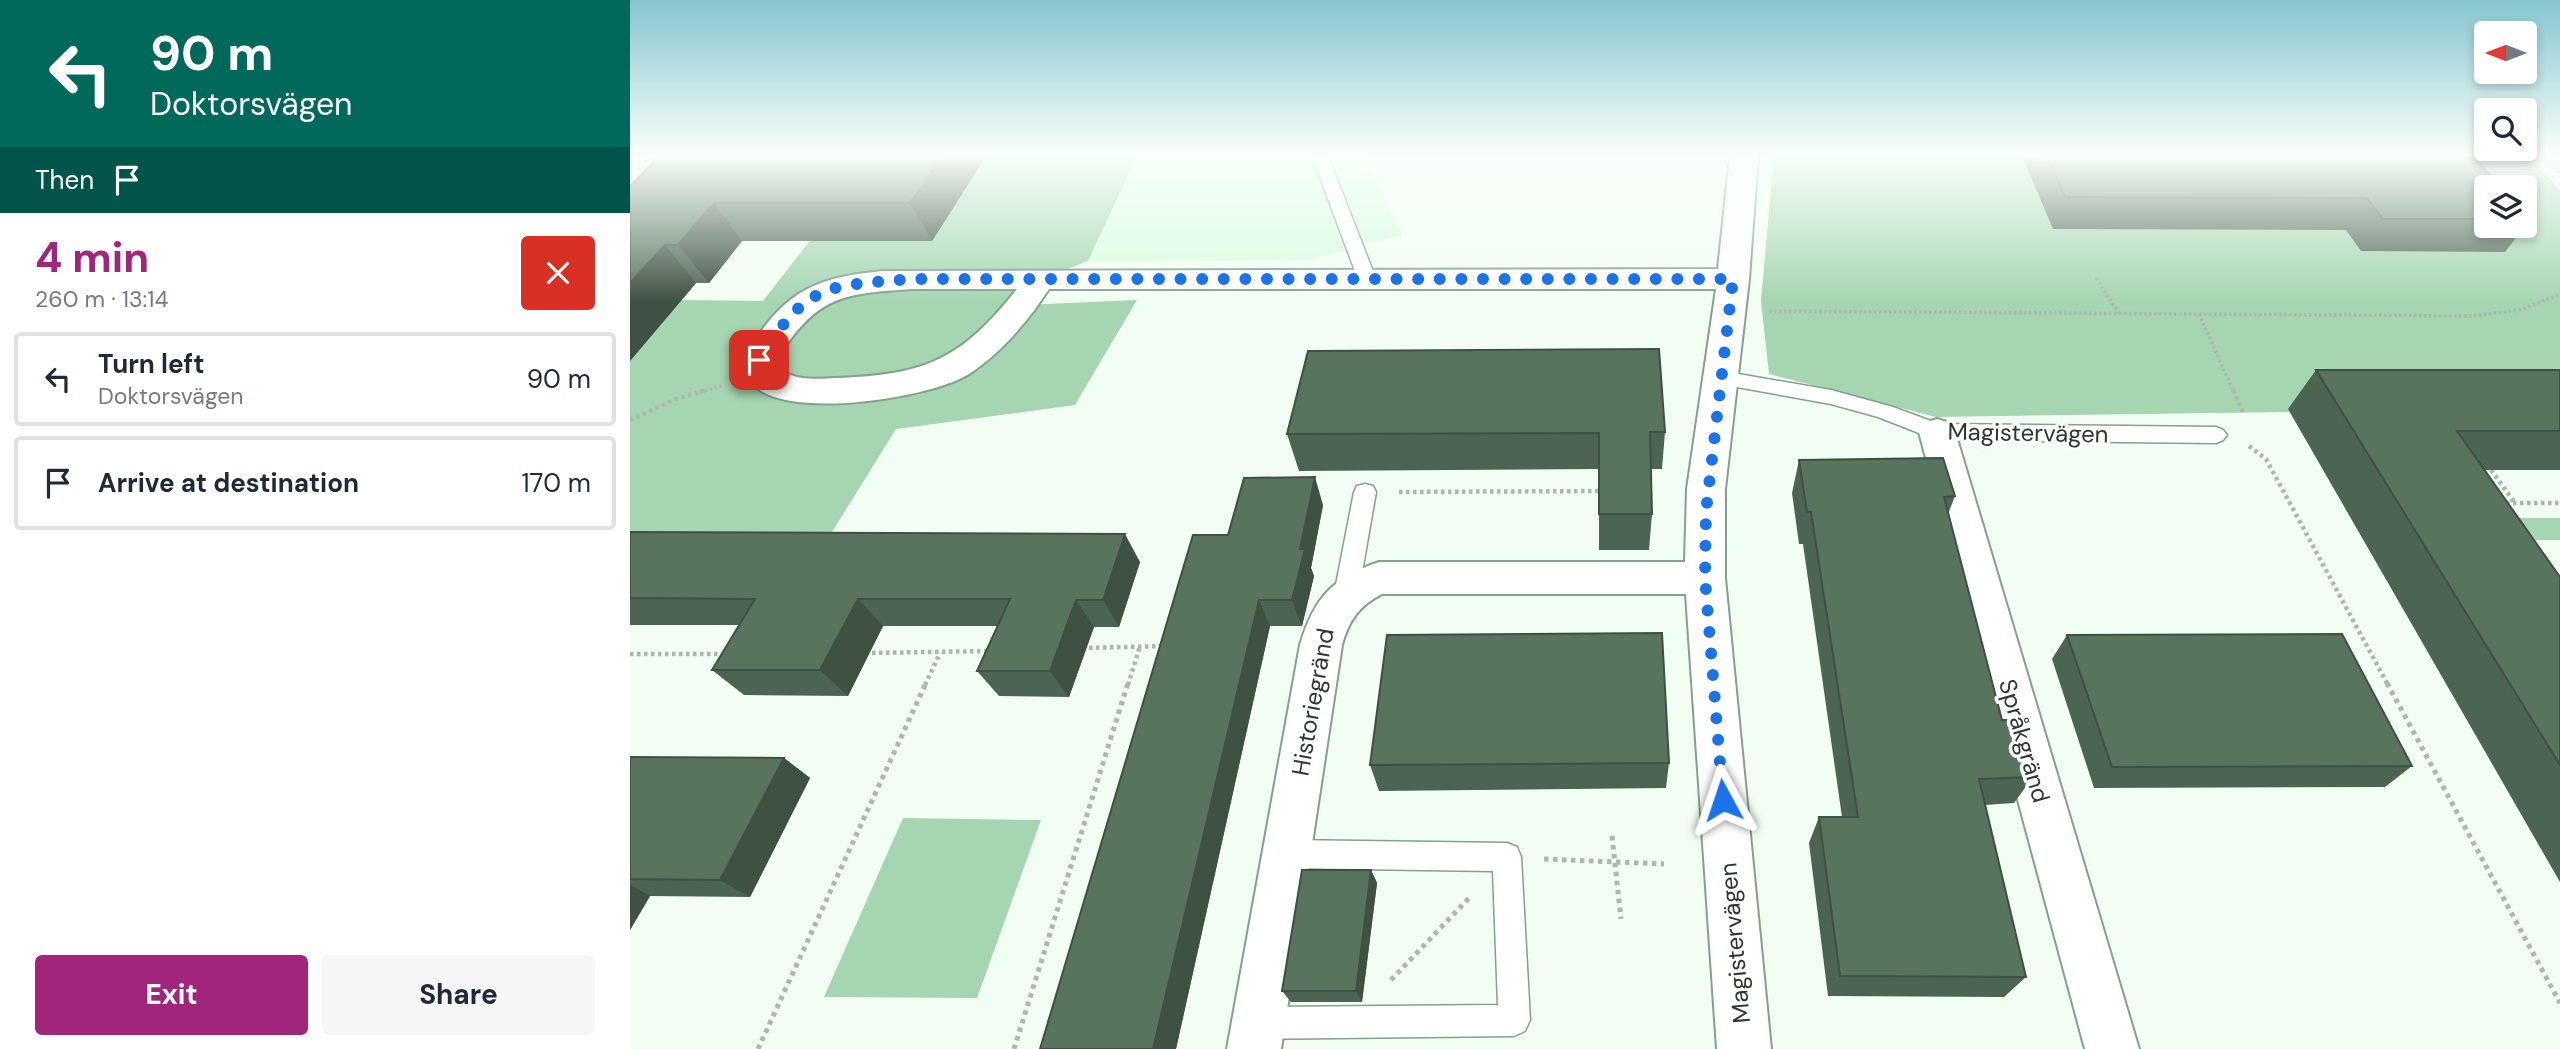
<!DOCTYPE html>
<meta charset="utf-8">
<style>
body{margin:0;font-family:"DM Sans",sans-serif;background:#f6f6f7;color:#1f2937;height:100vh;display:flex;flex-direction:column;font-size:26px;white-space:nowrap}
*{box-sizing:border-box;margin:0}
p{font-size:23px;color:#747a83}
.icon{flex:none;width:38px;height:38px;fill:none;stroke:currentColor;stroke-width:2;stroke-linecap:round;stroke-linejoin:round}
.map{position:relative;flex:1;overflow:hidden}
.sheet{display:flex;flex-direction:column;background:#fff;width:630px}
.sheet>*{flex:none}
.guide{background:#00695c;color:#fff;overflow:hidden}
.needle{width:46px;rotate:270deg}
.buttons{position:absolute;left:1844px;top:21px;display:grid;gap:14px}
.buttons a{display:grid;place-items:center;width:63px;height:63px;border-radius:7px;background:#fff;box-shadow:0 4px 10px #0003;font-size:35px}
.pin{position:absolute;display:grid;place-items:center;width:60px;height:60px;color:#fff;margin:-30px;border-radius:14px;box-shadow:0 4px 10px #0006}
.me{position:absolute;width:77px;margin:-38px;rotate:355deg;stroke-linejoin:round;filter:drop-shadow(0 0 5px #0008)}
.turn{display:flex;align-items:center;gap:24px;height:147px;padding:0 35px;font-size:32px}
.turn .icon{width:91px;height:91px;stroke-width:2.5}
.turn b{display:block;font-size:49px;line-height:60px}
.then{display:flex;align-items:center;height:66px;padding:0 35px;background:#0003;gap:14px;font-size:26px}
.round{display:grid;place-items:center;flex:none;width:74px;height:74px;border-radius:7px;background:#f6f6f7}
.summary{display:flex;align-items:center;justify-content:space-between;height:119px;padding:0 35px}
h1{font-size:42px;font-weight:700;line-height:52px;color:#a1267b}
.primary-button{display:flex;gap:14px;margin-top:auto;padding:14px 35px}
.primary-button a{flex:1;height:80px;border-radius:7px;background:#a1267b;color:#fff;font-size:28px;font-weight:700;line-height:80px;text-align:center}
.primary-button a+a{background:#f6f6f7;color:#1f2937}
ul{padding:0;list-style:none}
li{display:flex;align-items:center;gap:21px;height:94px;margin:0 14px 10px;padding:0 21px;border:4px solid #e0e1e3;border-radius:7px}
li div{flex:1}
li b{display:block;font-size:26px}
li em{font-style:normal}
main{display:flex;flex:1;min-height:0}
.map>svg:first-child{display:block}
.built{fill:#d6fcdf}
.green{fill:#a5d5b1;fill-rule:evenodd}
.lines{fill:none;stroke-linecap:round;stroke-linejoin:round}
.lane-casing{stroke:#84a18b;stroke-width:3}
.street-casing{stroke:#84a18b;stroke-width:4}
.path-far2{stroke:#acb8ae;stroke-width:3.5;stroke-dasharray:2.5 2.5;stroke-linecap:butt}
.path-far1{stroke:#acb8ae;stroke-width:4.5;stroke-dasharray:3.5 3.5;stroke-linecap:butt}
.path{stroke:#acb8ae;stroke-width:5;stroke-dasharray:4.5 4.5;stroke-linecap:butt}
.lane{fill:#fff;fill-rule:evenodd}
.street{fill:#fff;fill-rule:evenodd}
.wall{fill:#4c6452}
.shaded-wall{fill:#3e5142}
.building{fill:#58745f;stroke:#3e5142;stroke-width:2}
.route{stroke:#1a73e8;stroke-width:12;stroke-dasharray:0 21.6}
.labels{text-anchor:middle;stroke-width:7;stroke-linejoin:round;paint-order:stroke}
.street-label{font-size:24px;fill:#2c382f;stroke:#fff}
</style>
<main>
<section class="sheet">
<div class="guide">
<div class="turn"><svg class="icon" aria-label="left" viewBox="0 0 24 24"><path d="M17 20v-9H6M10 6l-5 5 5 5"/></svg><div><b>90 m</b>Doktorsvägen</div></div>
<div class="then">Then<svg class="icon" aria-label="arrive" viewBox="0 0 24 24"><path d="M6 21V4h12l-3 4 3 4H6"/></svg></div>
</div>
<div class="summary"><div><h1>4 min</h1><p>260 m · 13:14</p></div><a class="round" style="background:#d93025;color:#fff"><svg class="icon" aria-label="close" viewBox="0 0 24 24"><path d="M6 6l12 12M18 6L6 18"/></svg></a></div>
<ul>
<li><svg class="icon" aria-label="left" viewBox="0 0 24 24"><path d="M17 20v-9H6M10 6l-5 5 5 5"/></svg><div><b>Turn left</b><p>Doktorsvägen</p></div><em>90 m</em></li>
<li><svg class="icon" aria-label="arrive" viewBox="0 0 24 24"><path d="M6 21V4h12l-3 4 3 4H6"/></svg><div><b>Arrive at destination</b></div><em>170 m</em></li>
</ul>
<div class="primary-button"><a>Exit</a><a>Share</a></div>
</section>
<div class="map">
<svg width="1930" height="1049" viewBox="0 0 1930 1049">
<rect width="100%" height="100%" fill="#f2fef4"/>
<path class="built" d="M 507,156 L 735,156 L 772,235 L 676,260 L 458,261 Z"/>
<path class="green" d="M 254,156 L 507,156 L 458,261 L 409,280 L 394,305 L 507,300 L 445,405 L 266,429 L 184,561 L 0,560 L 0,361 L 51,300 L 133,301 L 192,225 Z
M 1144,156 L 1898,156 L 1930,190 L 1930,408 L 1306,417 L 1139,374 L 1131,301 ZM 1857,187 L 1895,187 L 1895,226 L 1857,226 Z
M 1888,518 L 1930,518 L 1930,540 L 1905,540 Z
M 273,818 L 411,820 L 347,998 L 194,997 Z"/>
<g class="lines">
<defs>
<path id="lane" d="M 682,156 L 698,156 L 746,279 L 744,283 L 730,283 L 728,279 Z
M 1091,371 L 1201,390 L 1263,407 L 1309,424 L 1586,427 L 1593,430 L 1597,435 L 1593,440 L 1586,443 L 1307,440 L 1248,417 L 1201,404 L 1084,383 L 1081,378 L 1084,373 Z
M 735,484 L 743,486 L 746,492 L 728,595 L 724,602 L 716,605 L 708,602 L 704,595 L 724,492 L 727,486 Z
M 657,840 L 877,843 L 887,847 L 891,857 L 900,1020 L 895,1031 L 884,1036 L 628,1039 L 617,1034 L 612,1023 L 617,1012 L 628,1007 L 868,1005 L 863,871 L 657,868 L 647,864 L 643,854 L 647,844 Z"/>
<path id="street" d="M 1100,156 L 1128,156 L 1119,279 L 1095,489 L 1095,578 L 1141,1049 L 1087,1049 L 1056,594 L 752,594 C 729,606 719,620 712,645 L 651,1049 L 597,1049 L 670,645 C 684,598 702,578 749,562 L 1055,562 L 1057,489 L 1086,289 L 419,289 C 398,321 371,353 339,374 C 301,398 164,419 127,388 C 119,381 115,370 112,360 C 152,295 177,278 253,271 L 1088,269 ZM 282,289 L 387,289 C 331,360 295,375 206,378 C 188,379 162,381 149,368 L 146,360 C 188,296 209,294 282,289 Z
M 1307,419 L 1320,423 L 1325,432 L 1509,1049 L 1455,1049 L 1289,432 L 1294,423 Z"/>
</defs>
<use href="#lane" class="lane-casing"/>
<use href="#street" class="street-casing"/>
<path class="path-far2" d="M 1915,156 L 1930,173
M 1466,278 L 1489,313
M 1139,311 L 1843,316 L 1890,310 L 1930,294
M 1569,314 L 1604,392
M 70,392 L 94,385"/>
<path class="path-far1" d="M 1603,390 L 1613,412
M 0,420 L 46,399 L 76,390
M 1619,446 L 1636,459 L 1758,685
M 1861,470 L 1885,503
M 769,492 L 974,491
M 1876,503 L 1930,503
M 452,648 L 534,646
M 235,653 L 360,651
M 0,654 L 97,654
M 295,685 L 310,653
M 498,685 L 510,646"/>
<path class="path" d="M 1757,683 L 1930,1003
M 982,836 L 991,919
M 914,859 L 1034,864
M 761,980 L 839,898
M 128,1049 L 296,683
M 384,1049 L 498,683"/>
<use href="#lane" class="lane"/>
<use href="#street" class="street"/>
</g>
<path class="wall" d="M 29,156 L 356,156 L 302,241 L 112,241 L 79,283 L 66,283 L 0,361 L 0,186 Z
M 1392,156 L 1843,156 L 1857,187 L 1857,226 L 1895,226 L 1895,214 L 1900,220 L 1875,252 L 1731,251 L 1716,230 L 1423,229 Z
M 1686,370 L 1930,370 L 1930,470 L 1855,470 L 1930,577 L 1930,882 L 1658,409 Z
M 1035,432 L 1032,469 L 1020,469 L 1022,514 L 1019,550 L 969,550 L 969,469 L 669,471 L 657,434 Z
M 1169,460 L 1325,496 L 1318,514 L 1372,720 L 1403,777 L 1384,803 L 1355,805 L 1396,977 L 1374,997 L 1198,996 L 1179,843 L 1189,817 L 1212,817 L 1173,544 L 1169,544 L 1162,493 Z
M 693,505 L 681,568 L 684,576 L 672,626 L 640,626 L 546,1049 L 410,1049 L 598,535 Z
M 0,532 L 510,562 L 489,627 L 464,627 L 439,697 L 369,696 L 347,671 L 368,626 L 253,626 L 218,696 L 114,695 L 82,670 L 109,625 L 0,625 Z
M 1437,635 L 1782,766 L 1755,787 L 1464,788 L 1422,659 Z
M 0,757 L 154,758 L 180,778 L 120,897 L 20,896 L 0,930 Z
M 1039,763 L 1036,788 L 749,791 L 740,765 Z
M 741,870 L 747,883 L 732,1002 L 661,1002 L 652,991 Z"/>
<path class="shaded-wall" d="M 312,156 L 356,156 L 302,241 L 280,203 Z
M 84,203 L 112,241 L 79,283 L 48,245 Z
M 35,245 L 66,283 L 0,361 L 0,283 Z
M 685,477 L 693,505 L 681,568 L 684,576 L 672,626 L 662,600 L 670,549 Z
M 495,534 L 510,562 L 489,627 L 473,600 Z
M 228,599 L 253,626 L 218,696 L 190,670 Z
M 446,600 L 464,627 L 439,697 L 420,671 Z
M 629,600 L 640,626 L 546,1049 L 523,1049 Z
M 154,758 L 180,778 L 120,897 L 90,880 Z
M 741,870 L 747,883 L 732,1002 L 726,991 Z
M 0,885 L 20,896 L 0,930 Z"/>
<path class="building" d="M 29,156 L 312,156 L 280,203 L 84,203 L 48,245 L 35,245 L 0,283 L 0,186 Z
M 1417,156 L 1843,156 L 1871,187 L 1857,187 L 1857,219 L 1753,219 L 1737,198 L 1435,197 Z
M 1029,349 L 1035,432 L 1020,432 L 1022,514 L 969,514 L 969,433 L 657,434 L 678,351 Z
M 1686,370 L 1930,370 L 1930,431 L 1827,431 L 1930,577 L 1930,765 Z
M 1313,458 L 1325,496 L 1314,497 L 1372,720 L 1384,720 L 1403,777 L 1349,779 L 1396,977 L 1210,976 L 1189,817 L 1228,817 L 1181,512 L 1177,512 L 1169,460 Z
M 685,477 L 670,549 L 675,549 L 662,600 L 629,600 L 523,1049 L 410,1049 L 563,535 L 598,535 L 614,478 Z
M 0,532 L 495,534 L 473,600 L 446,600 L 420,671 L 347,671 L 380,599 L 228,599 L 190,670 L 82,670 L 125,599 L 0,598 Z
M 1032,633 L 1039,763 L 740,765 L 757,635 Z
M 1712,634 L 1782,766 L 1482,767 L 1437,635 Z
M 0,757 L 154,758 L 90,880 L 0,879 Z
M 672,870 L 741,870 L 726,991 L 652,991 Z"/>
<linearGradient id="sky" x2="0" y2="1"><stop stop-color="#85c4ce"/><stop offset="0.51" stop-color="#f9fffa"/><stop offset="1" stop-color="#f9fffa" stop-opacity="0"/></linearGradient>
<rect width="1930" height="303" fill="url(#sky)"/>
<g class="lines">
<path class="route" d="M 129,360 C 177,282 197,286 282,279 L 1103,279 L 1076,511 L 1075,578 L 1093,800"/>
</g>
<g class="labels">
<g class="street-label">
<text transform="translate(1398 433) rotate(1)" y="8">Magistervägen</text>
<text transform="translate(683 702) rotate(-80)" y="8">Historiegränd</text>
<text transform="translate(1394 741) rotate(74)" y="8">Språkgränd</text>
<text transform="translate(1105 943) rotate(-95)" y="8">Magistervägen</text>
</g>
</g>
</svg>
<div class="buttons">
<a><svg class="needle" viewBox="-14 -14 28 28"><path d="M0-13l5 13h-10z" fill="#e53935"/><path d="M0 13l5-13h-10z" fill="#747a83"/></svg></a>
<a><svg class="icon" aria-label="search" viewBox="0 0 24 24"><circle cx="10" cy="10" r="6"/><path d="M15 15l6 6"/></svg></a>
<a><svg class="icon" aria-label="layers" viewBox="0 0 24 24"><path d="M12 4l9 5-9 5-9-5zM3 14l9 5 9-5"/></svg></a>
</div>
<div class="pin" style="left:129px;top:360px;background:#d93025"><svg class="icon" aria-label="arrive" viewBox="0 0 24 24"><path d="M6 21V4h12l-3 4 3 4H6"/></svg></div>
<svg class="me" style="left:1093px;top:800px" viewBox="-20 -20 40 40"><path d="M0-17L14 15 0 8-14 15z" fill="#1a73e8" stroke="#fff" stroke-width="4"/></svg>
</div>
</main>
